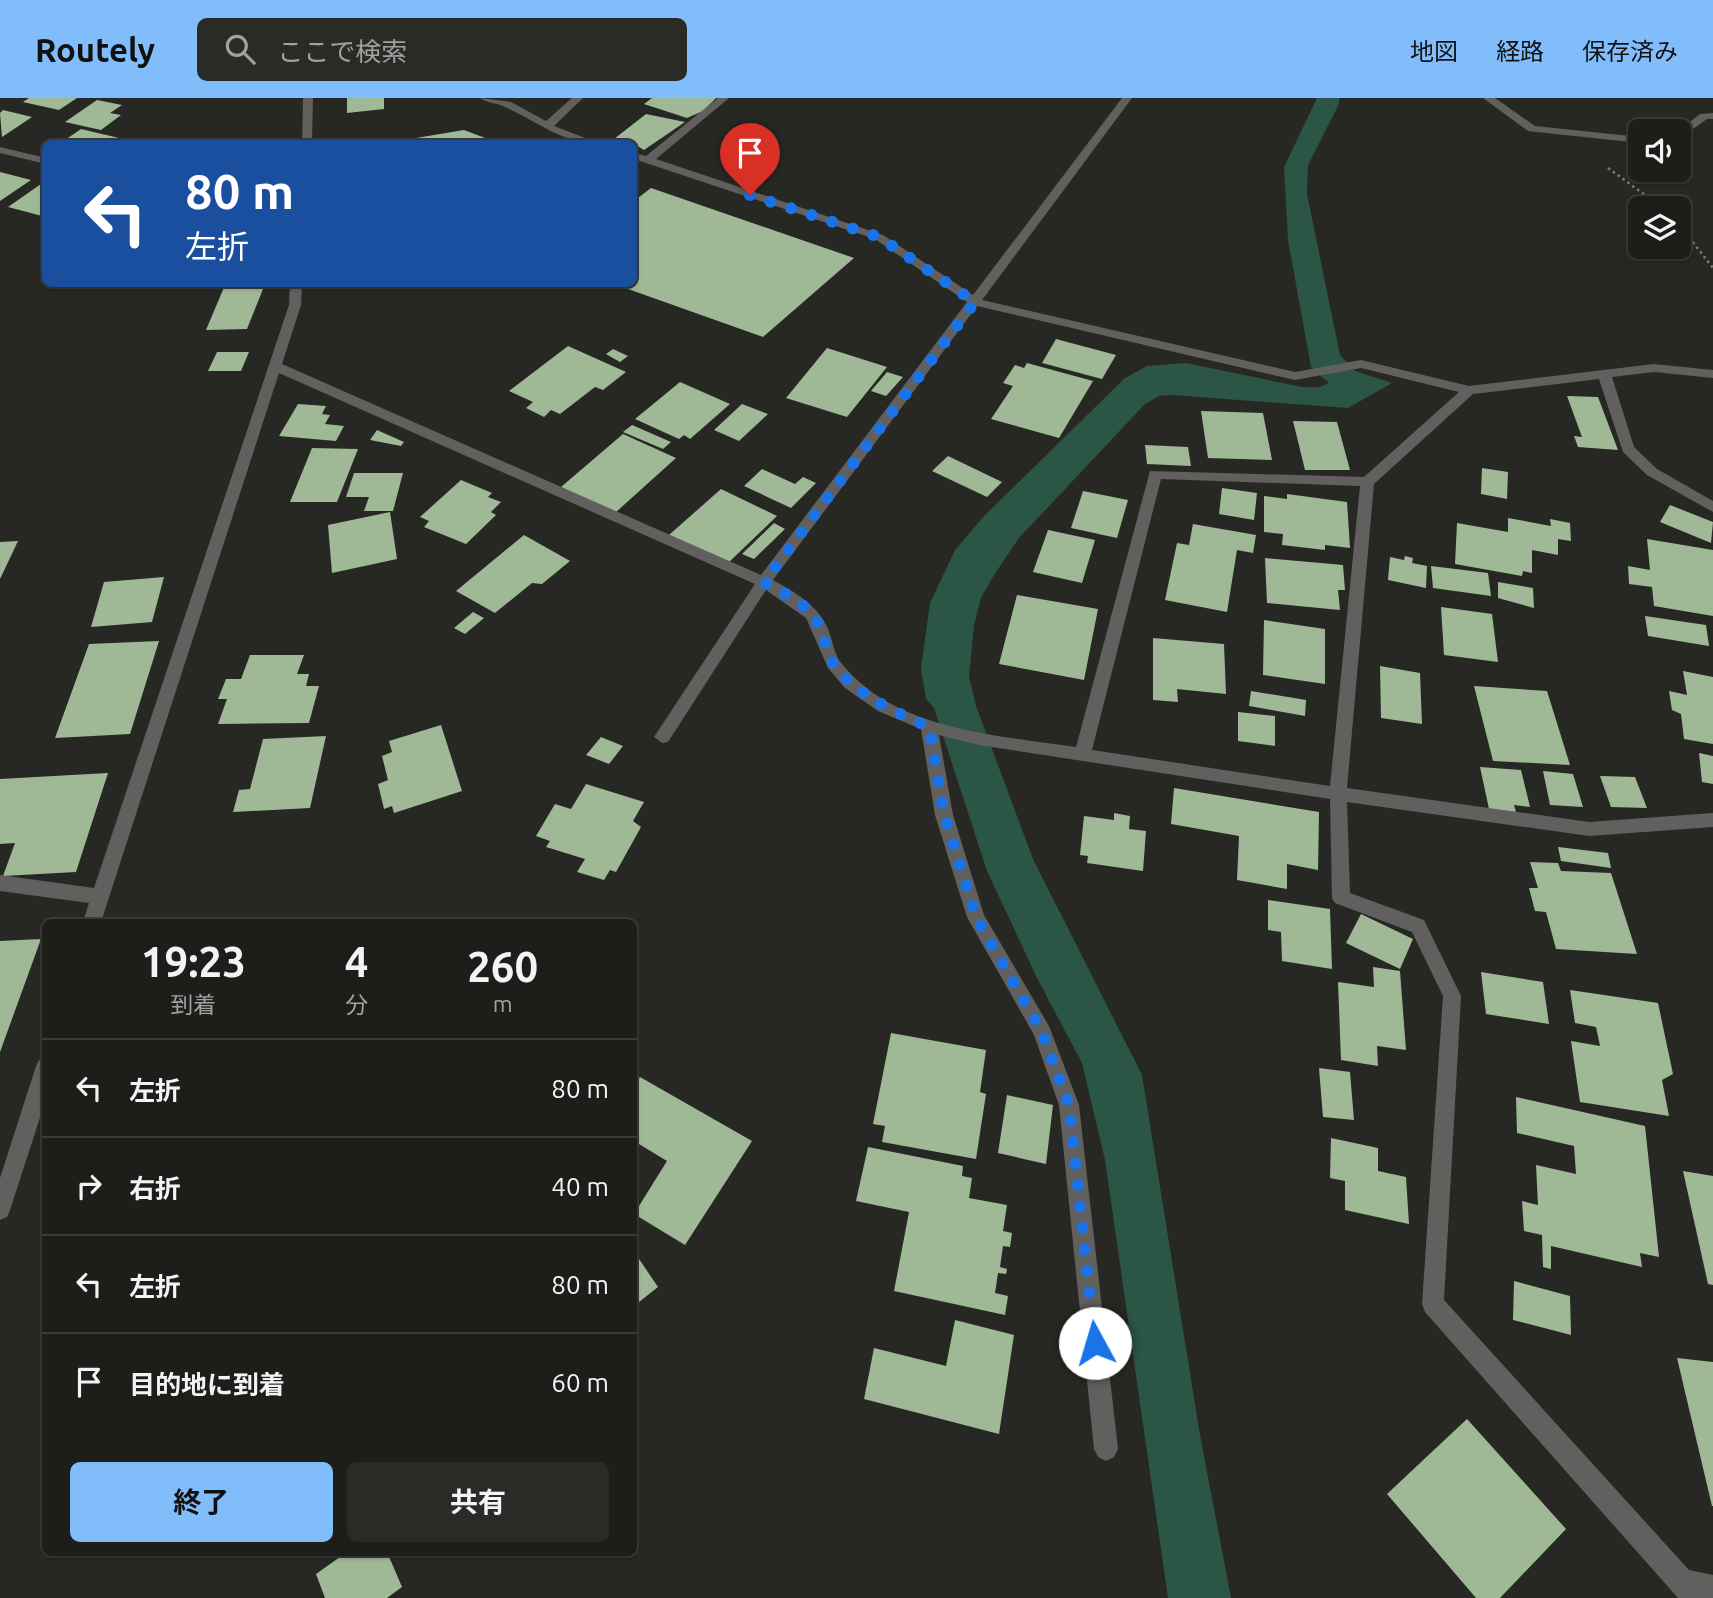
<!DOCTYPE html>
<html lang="ja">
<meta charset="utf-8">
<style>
body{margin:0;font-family:Ubuntu,"Noto Sans JP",sans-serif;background:#2a2b27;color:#f1f3f6;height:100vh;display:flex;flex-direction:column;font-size:26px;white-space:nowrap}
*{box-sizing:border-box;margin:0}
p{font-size:23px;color:#a0a2a2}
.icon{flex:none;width:38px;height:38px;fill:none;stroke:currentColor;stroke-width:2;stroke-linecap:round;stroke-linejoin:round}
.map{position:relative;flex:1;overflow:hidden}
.drawer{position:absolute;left:42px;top:821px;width:595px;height:637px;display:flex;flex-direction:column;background:#1d1e1a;border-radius:10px;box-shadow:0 2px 5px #0004,0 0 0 2px #3b3c39}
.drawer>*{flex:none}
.banner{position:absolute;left:42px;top:42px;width:595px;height:147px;border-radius:10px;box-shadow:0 2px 5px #0004,0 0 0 2px #3b3c39;background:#1a4fa0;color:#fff;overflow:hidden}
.controls{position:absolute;left:1628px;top:21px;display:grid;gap:14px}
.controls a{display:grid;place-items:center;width:63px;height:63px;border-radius:10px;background:#1d1e1a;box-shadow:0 2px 5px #0004,0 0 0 2px #3b3c39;font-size:35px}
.pin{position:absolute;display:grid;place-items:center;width:60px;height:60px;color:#fff;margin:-72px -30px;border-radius:50% 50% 50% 0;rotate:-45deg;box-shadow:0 0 7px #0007}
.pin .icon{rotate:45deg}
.me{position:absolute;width:77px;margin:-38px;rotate:354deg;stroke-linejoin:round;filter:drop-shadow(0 0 5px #0008)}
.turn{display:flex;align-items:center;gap:24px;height:147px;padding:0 28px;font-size:32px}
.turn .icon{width:91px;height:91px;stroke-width:2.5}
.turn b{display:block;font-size:49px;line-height:60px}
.eta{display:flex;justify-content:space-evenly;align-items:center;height:119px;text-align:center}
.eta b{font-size:42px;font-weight:700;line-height:49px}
.primary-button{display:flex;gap:14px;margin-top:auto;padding:14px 28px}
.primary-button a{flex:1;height:80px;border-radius:10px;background:#80bdfa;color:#111;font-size:28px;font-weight:700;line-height:80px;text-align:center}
.primary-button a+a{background:#2a2b27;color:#f1f3f6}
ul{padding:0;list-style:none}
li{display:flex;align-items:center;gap:21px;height:98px;padding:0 28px;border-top:2px solid #3b3c39}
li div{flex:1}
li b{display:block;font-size:26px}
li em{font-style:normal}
header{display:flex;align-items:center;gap:42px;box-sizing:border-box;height:98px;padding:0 35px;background:#80bdfa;color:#111}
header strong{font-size:33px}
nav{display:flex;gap:38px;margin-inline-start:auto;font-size:24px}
.search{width:490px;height:63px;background:#2a2b27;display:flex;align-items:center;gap:18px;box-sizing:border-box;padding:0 24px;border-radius:10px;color:#a0a2a2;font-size:26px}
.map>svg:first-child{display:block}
.water{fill:#2b5544}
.building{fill:#9fb997}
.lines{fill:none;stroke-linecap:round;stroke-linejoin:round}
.path{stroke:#7c7c78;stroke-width:2.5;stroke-dasharray:2.5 3.5;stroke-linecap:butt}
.minor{fill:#61605e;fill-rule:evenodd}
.route{stroke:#1a73e8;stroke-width:12;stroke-dasharray:0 21.6}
</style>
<header>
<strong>Routely</strong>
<div class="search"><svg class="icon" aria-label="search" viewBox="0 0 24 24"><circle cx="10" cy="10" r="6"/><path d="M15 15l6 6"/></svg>ここで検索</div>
<nav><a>地図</a><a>経路</a><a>保存済み</a></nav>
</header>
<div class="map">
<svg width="1713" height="1500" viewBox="0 0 1713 1500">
<rect width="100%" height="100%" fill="#272823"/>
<path class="water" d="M 1317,0 L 1339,0 L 1339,6 L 1308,67 L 1307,96 L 1340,257 L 1355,273 L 1392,285 L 1348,310 L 1172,297 L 1159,298 L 1145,306 L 1019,440 L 994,477 L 981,500 L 974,527 L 969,579 L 976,608 L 1033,761 L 1142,977 L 1200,1337 L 1231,1500 L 1168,1500 L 1105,1062 L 1082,965 L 1037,880 L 987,773 L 934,610 L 926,601 L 921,571 L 930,505 L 955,452 L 985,417 L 1125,280 L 1147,268 L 1186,265 L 1302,289 L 1320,289 L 1329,285 L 1311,269 L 1288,142 L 1284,69 Z"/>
<path class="building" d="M 29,0 L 77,0 L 59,12 L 23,4 Z
M 347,0 L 384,0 L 384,11 L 347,15 Z
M 652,0 L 716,0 L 703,13 L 687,20 L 644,6 Z
M 97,2 L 122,7 L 110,15 L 121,17 L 101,32 L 65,24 Z
M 3,12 L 32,19 L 2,39 L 0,15 Z
M 646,16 L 685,24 L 644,52 L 634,46 L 614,41 Z
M 81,31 L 119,40 L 110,46 L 59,46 Z
M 464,32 L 501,46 L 392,46 L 392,44 Z
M 0,74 L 31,82 L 0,103 Z
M 41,86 L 46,86 L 46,119 L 8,109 Z
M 651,90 L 854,160 L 763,239 L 614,186 L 634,186 L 634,103 Z
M 265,186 L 247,231 L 206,232 L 225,187 Z
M 1056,241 L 1116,257 L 1102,281 L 1042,265 Z
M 568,248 L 626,274 L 603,292 L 595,289 L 560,316 L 551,312 L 544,319 L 526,310 L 533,304 L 509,293 Z
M 827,250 L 887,269 L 847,319 L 786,300 Z
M 613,251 L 628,258 L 620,264 L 606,256 Z
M 217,254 L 249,254 L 241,273 L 208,273 Z
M 1027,265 L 1093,283 L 1059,340 L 991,321 L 1013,288 L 1003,285 L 1015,267 L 1024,270 Z
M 887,274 L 903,279 L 886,298 L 871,293 Z
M 680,284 L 730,306 L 690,341 L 684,337 L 679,341 L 635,321 Z
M 1567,298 L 1598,299 L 1618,352 L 1578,349 L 1574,338 L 1582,339 Z
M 298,306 L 326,308 L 322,316 L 330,317 L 325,326 L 344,328 L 336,343 L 279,338 Z
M 742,306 L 768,316 L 739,343 L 714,332 Z
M 1201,313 L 1263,315 L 1272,362 L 1208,360 Z
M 1293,323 L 1337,324 L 1350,372 L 1305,372 Z
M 632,327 L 671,344 L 663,351 L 623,334 Z
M 377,332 L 404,344 L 401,348 L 370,342 Z
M 623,336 L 676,360 L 615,415 L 561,389 Z
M 1145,347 L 1188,349 L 1191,368 L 1147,366 Z
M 312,350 L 358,351 L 337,404 L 290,404 Z
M 948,358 L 1002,384 L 987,399 L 932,373 Z
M 1482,370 L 1508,374 L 1507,401 L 1481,396 Z
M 762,371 L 795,386 L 803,379 L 816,385 L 791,410 L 744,388 Z
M 354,375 L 403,375 L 393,413 L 364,413 L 369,399 L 346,399 Z
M 461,382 L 492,395 L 488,399 L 501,404 L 491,414 L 496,417 L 466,446 L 424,429 L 429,423 L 420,419 Z
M 1222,390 L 1257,395 L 1254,422 L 1219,416 Z
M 721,391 L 777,418 L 727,466 L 669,437 Z
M 1083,393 L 1128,402 L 1117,440 L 1071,430 Z
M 1287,396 L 1347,404 L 1350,450 L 1325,447 L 1325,452 L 1282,447 L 1283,436 L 1264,434 L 1264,398 L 1287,401 Z
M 1670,407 L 1713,424 L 1711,445 L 1660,424 Z
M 390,414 L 397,461 L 332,475 L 328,427 Z
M 1508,420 L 1551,428 L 1550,421 L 1570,425 L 1571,443 L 1558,441 L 1558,457 L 1532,452 L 1532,475 L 1523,473 L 1522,478 L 1455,466 L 1457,425 L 1508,434 Z
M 774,425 L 785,431 L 754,461 L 742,456 Z
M 1193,426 L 1256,437 L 1253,455 L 1237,452 L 1227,514 L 1165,502 L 1177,445 L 1189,447 Z
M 1048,432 L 1095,442 L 1082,485 L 1033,474 Z
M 524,437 L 570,463 L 542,486 L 532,485 L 495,515 L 456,493 Z
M 1647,441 L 1713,452 L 1713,518 L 1654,508 L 1652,489 L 1629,486 L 1628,468 L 1650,472 Z
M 18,443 L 0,481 L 0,444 Z
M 1405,458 L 1413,460 L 1412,465 L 1427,468 L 1426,490 L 1388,482 L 1390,459 L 1404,462 Z
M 1265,460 L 1343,467 L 1345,492 L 1338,492 L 1340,512 L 1267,505 Z
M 1431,468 L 1488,475 L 1491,498 L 1433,490 Z
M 164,479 L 152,524 L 91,529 L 104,484 Z
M 1498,484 L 1533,490 L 1534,510 L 1498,500 Z
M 1017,497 L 1098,511 L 1084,582 L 999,566 Z
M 1441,509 L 1492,516 L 1498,564 L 1444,557 Z
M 473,514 L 484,520 L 465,536 L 454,530 Z
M 1645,518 L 1706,527 L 1709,548 L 1648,538 Z
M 1264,522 L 1325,531 L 1325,586 L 1263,577 Z
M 1153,540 L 1224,546 L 1226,596 L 1177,591 L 1178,604 L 1153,602 Z
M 159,543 L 130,636 L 55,640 L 89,546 Z
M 250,557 L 304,557 L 297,576 L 309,576 L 306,588 L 319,588 L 309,625 L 218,626 L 227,601 L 218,601 L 226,581 L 241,581 Z
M 1380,568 L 1420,575 L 1422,626 L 1381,620 Z
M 1683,573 L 1713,579 L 1713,646 L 1684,641 L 1681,616 L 1672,612 L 1669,593 L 1687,597 Z
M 1474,588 L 1547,593 L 1570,667 L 1493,663 Z
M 1251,593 L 1306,602 L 1305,618 L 1249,608 Z
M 1238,614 L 1275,618 L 1275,648 L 1238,643 Z
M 441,627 L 462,693 L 394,715 L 392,708 L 384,711 L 378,686 L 388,682 L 382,658 L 392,654 L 389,643 Z
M 326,638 L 310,710 L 233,714 L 239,692 L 250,691 L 263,641 Z
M 601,639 L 623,648 L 609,666 L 586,657 Z
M 1699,655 L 1713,658 L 1713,686 L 1702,684 Z
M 1480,669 L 1521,672 L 1530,709 L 1514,707 L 1516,714 L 1489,711 Z
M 1543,673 L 1573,676 L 1583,709 L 1550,707 Z
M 108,675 L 76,774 L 3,778 L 15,745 L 0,746 L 0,681 Z
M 1600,678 L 1635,679 L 1647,710 L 1611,709 Z
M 586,686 L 644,704 L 633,723 L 641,729 L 616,774 L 610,772 L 604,782 L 577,774 L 585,761 L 546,749 L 550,743 L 536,738 L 555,706 L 571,711 Z
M 1174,690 L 1319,714 L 1318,772 L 1287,766 L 1287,791 L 1237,782 L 1239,738 L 1171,726 Z
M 1114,715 L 1130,718 L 1129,731 L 1146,733 L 1143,773 L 1087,765 L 1088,758 L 1080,757 L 1084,718 L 1114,722 Z
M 1558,749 L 1608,755 L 1611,770 L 1561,763 Z
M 1530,764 L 1558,765 L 1561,773 L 1611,775 L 1637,856 L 1556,851 L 1546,814 L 1535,813 L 1529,790 L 1538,790 Z
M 1268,802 L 1330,811 L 1332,871 L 1282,863 L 1281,834 L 1268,832 Z
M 1361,816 L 1413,841 L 1400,871 L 1346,845 Z
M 41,841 L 0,954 L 0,843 Z
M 1373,869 L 1400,873 L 1406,952 L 1377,948 L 1378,968 L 1341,962 L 1338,884 L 1374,889 Z
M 1481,874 L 1543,884 L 1549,926 L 1486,916 Z
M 1570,892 L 1658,905 L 1673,976 L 1662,982 L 1669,1018 L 1580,1004 L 1571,943 L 1600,948 L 1596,929 L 1575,925 Z
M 891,935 L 986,952 L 980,994 L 986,996 L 976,1061 L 882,1044 L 885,1028 L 873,1026 Z
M 1319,970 L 1350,974 L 1354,1022 L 1323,1019 Z
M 640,979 L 752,1043 L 685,1147 L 634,1116 L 667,1063 L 634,1043 L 634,987 Z
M 1007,997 L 1053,1007 L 1046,1066 L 998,1055 Z
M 1516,999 L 1645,1028 L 1659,1159 L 1640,1155 L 1642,1169 L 1551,1148 L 1551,1171 L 1543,1169 L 1542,1137 L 1524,1133 L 1522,1103 L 1538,1107 L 1536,1067 L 1576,1076 L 1574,1048 L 1517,1035 Z
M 1331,1040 L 1378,1050 L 1378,1073 L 1406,1079 L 1409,1126 L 1345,1112 L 1345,1083 L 1330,1080 Z
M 868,1049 L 963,1068 L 962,1078 L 972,1080 L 969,1100 L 1007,1107 L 1003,1133 L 1012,1135 L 1010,1149 L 1003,1148 L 1000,1169 L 1007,1171 L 1006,1176 L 998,1175 L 995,1195 L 1008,1198 L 1005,1217 L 894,1193 L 909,1114 L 856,1103 Z
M 1683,1073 L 1713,1078 L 1713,1187 L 1708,1186 Z
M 635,1155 L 658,1189 L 634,1208 L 634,1156 Z
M 1514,1183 L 1570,1198 L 1571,1237 L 1513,1222 Z
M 955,1222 L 1014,1237 L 999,1336 L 864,1301 L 874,1250 L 946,1268 Z
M 1677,1260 L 1713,1264 L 1713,1408 L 1712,1408 Z
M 1467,1321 L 1566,1431 L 1500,1500 L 1476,1500 L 1387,1396 Z
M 347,1454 L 387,1454 L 402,1489 L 387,1500 L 325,1500 L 316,1476 Z"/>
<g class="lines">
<path class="path" d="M 1608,70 L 1663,110
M 1678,125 L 1713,170"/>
<path class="minor" d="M 303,0 L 313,0 L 312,46 L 302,46 Z
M 480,0 L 511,4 L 546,23 L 572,0 L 583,0 L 554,28 L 601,46 C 564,46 538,24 505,9 C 497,5 487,5 480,0 Z
M 718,0 L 729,0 L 656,61 L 883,137 L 973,197 L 1122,0 L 1132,0 L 982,202 L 1295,274 L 1361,262 L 1469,288 L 1654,266 L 1713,272 L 1713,280 L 1654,274 L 1612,279 L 1634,349 L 1657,371 L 1713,403 L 1713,414 L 1647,377 L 1623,354 L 1599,281 L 1473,296 L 1374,386 L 1347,690 L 1589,724 L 1713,715 L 1713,729 L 1589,738 L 1347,704 L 1350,795 L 1424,822 L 1461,898 L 1444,1202 L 1689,1472 L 1713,1477 L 1713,1500 L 1678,1500 L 1425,1214 L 1422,1206 L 1443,898 L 1412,834 L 1335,805 L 1332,800 L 1330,701 L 979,647 L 939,637 L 953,717 L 984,817 L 1049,928 L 1079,1007 L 1118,1351 L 1114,1359 L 1106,1363 L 1098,1359 L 1094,1351 L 1059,1007 L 1034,937 L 967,819 L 935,717 L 921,631 L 878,613 L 845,590 L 828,570 L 806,520 L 766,492 L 668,644 L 662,645 L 654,639 L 755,486 L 279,275 L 101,824 L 83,824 L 89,805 L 0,793 L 0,777 L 94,790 L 289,207 L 290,186 L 302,186 L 301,207 L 282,266 L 761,477 L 967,204 L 875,141 L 634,61 L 634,55 L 646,58 ZM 977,208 L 1295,282 L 1361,270 L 1459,294 L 1364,379 L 1150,373 L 1076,649 C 998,637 896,633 842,566 C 834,557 833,543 828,531 C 818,507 796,495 773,482 ZM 1161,381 L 1360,388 L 1330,688 L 1092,652 Z
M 1483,0 L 1495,0 L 1535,28 L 1640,39 L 1640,45 L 1528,33 Z
M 1713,15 L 1713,21 L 1707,21 L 1678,42 L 1678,33 L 1700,16 Z
M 0,49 L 46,60 L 46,66 L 0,55 Z
M 46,959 L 46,1001 L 10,1112 L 7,1119 L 0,1122 L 0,1080 L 36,968 L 39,962 Z"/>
</g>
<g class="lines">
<path class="route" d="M 750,97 L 879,139 L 975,204 L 764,484 C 781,494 806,505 816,522 C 825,537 826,559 838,572 C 862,600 896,614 929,629 L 944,716 L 976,819 L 1042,934 L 1069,1007 L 1095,1245"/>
</g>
</svg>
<div class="controls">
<a><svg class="icon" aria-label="sound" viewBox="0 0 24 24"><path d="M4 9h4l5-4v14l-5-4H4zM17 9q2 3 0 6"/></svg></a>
<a><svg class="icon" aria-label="layers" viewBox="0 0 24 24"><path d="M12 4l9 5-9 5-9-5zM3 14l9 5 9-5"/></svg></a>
</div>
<div class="pin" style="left:750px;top:97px;background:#d93025"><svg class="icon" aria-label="arrive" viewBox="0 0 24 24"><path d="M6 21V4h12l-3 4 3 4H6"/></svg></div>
<svg class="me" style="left:1095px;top:1245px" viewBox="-20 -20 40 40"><circle r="19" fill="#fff"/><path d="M0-13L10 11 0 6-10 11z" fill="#1a73e8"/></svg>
<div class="banner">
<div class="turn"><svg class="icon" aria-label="left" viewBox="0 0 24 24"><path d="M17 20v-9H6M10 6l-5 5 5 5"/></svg><div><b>80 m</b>左折</div></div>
</div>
<section class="drawer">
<div class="eta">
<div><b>19:23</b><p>到着</p></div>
<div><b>4</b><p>分</p></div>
<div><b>260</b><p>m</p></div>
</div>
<ul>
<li><svg class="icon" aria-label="left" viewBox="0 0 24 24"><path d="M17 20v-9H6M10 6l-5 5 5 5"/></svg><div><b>左折</b></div><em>80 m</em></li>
<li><svg class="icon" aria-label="right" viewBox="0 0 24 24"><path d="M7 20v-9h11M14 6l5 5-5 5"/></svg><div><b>右折</b></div><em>40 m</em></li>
<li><svg class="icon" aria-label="left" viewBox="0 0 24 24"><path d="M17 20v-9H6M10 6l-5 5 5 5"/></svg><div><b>左折</b></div><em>80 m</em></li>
<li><svg class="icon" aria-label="arrive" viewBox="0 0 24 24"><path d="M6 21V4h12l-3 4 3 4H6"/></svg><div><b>目的地に到着</b></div><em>60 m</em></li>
</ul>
<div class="primary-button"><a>終了</a><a>共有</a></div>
</section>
</div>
